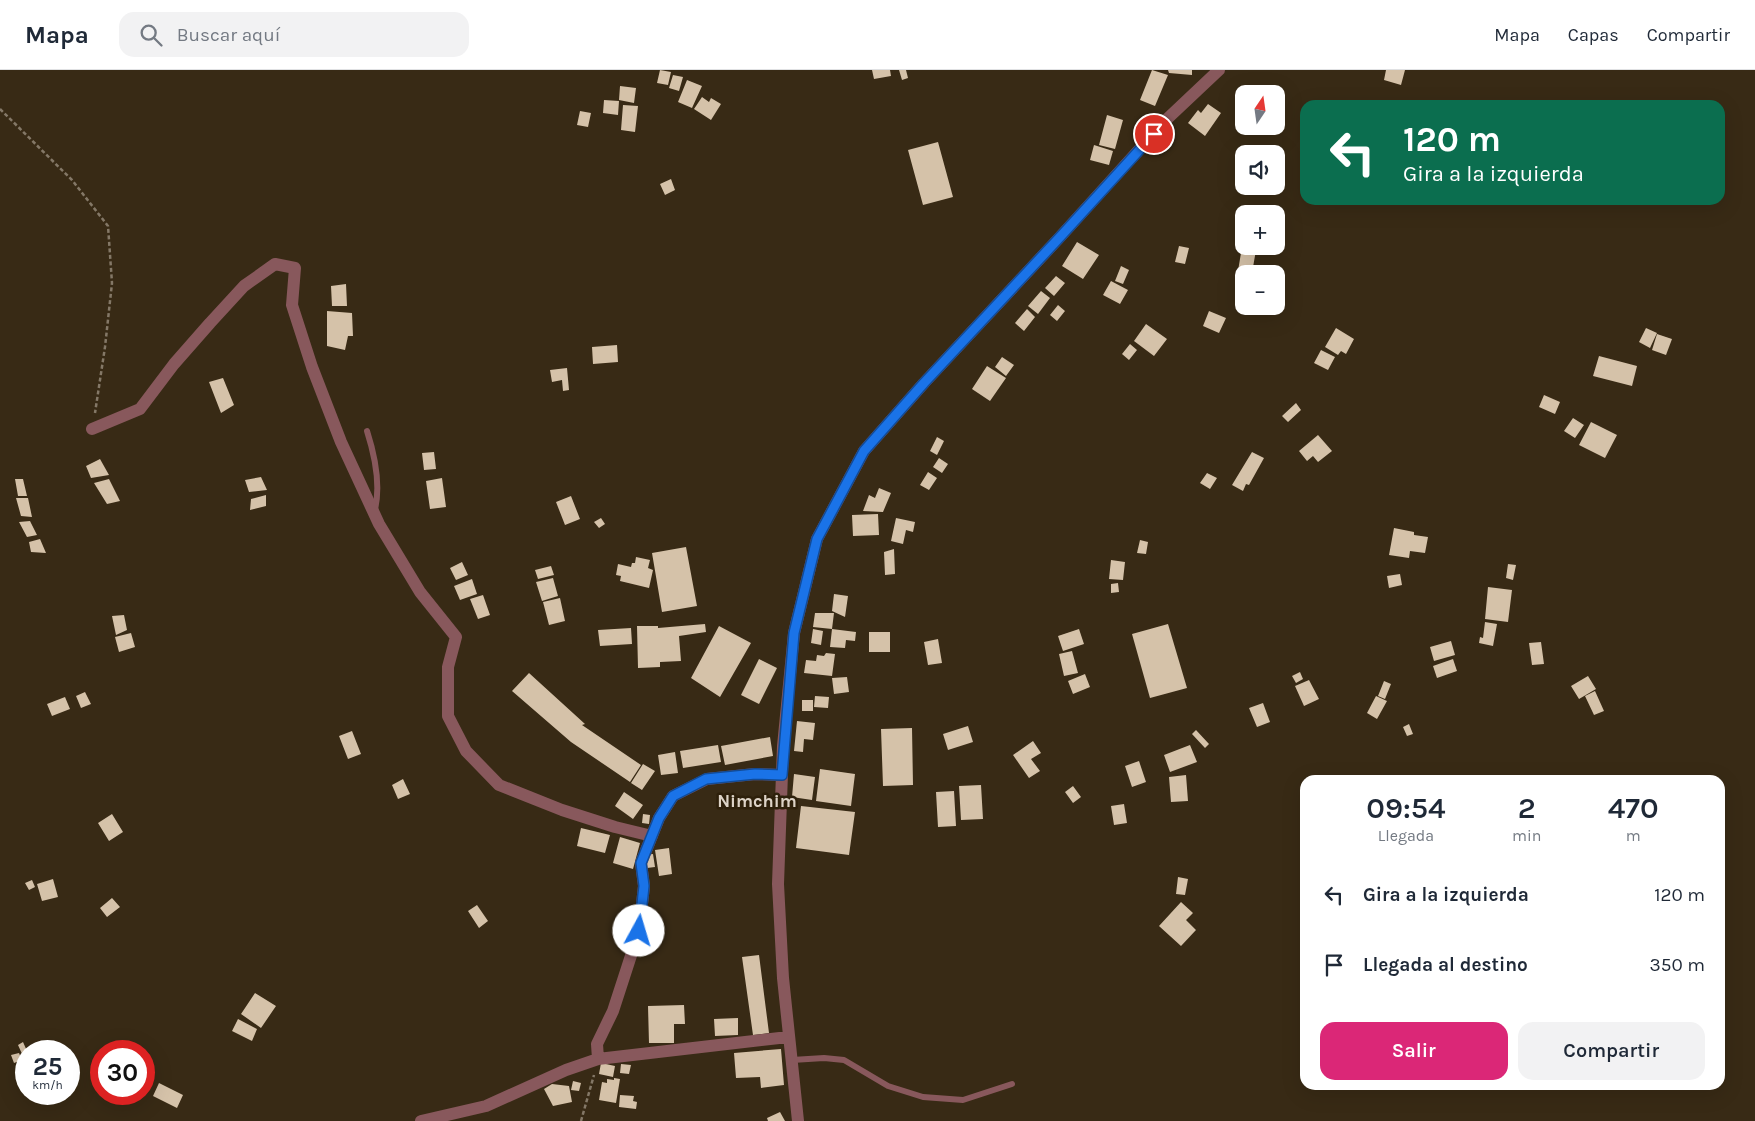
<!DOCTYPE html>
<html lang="es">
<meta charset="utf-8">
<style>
body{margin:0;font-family:Karla,sans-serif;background:#f2f2f3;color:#1f2937;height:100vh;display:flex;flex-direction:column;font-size:19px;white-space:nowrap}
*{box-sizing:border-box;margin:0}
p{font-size:16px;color:#747a83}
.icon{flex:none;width:28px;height:28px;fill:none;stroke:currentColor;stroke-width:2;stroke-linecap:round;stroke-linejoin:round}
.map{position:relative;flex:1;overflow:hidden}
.panel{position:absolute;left:1300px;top:705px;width:425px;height:315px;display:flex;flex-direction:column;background:#fff;border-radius:15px;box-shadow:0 5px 20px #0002}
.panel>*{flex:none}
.hud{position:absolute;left:1300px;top:30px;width:425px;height:105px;border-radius:15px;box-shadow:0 5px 20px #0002;background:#0b6e4f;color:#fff;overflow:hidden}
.needle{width:32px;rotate:13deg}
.tools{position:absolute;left:1235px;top:15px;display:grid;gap:10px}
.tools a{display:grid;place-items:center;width:50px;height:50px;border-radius:10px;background:#fff;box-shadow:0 5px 20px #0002;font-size:25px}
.speed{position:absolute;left:15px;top:970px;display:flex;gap:10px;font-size:25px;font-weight:700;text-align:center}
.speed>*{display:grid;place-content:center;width:65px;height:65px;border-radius:50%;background:#fff;box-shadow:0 5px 20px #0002;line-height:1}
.speed small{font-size:12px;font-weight:400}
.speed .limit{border:8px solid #d22;background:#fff;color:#111}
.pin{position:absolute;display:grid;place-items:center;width:42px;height:42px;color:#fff;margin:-21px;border:2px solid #fff;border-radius:50%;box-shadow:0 1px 5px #0007}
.me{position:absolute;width:55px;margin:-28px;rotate:6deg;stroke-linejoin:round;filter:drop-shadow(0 0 4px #0008)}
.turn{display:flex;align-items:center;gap:18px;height:105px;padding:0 20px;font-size:22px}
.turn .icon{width:65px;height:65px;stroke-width:2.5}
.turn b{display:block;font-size:35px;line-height:42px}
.eta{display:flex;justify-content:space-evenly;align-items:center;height:85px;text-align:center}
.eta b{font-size:30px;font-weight:600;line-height:35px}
.action{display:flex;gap:10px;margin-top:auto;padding:10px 20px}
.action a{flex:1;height:58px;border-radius:15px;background:#db2777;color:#fff;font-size:20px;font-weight:600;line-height:58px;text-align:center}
.action a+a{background:#f2f2f3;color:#1f2937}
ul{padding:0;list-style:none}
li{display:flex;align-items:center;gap:15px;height:70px;padding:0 20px}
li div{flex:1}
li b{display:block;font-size:19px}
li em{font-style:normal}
header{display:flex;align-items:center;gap:30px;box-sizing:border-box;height:70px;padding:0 25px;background:#fff;border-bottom:1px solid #e0e1e3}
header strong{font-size:24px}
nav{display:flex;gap:28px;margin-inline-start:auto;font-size:18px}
.search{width:350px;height:45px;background:#f2f2f3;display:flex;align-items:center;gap:12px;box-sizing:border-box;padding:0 18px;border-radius:15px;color:#747a83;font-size:19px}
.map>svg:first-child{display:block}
.building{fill:#d5c2a9}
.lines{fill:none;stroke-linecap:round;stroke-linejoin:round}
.path{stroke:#847867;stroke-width:2.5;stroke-dasharray:4 2.5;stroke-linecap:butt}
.service{stroke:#88585c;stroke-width:6}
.minor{stroke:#88585c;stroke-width:12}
.route-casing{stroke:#114b97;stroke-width:12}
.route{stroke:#1a73e8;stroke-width:9}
.labels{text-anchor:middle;stroke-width:5;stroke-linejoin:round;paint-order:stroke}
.quarter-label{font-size:18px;font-weight:bold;fill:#ddd3c7;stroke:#2e200b}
</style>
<header>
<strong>Mapa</strong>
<div class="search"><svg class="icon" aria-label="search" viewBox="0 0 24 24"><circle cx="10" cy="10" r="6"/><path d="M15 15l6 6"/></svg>Buscar aquí</div>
<nav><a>Mapa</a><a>Capas</a><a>Compartir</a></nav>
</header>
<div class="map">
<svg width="1755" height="1051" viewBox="0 0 1755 1051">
<rect width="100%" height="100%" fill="#382a15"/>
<path class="building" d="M 660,0 L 671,2 L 668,15 L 657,13 Z
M 872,0 L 890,0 L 891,6 L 874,9 Z
M 899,0 L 906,0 L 908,8 L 902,10 Z
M 1152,0 L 1168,5 L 1155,36 L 1140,30 Z
M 1168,0 L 1192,0 L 1192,5 L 1169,3 Z
M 1386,0 L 1405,0 L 1401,15 L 1384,10 Z
M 673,5 L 683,7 L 679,21 L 669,18 Z
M 687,10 L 702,16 L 692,38 L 678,32 Z
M 620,16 L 636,18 L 634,33 L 619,30 Z
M 702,27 L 709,32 L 711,28 L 721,34 L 711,50 L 694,39 Z
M 604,30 L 619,31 L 618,45 L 603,43 Z
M 1208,34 L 1221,43 L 1205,66 L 1188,53 L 1198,40 L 1201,43 Z
M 623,35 L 638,36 L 635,62 L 621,60 Z
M 580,41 L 591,43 L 588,57 L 577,55 Z
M 1107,45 L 1123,50 L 1115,79 L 1099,75 Z
M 938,72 L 953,127 L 923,135 L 908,80 Z
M 1094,75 L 1113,81 L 1109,95 L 1090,90 Z
M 671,109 L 675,120 L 665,125 L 660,114 Z
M 1240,156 L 1244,157 L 1244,171 L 1238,170 Z
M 1077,172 L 1099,185 L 1083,209 L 1062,196 Z
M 1179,176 L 1189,178 L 1185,194 L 1175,192 Z
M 1242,177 L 1256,180 L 1252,203 L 1238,201 Z
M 1121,196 L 1129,200 L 1123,214 L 1115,211 Z
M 1237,203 L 1244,204 L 1244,218 L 1235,217 Z
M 1056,206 L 1065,213 L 1054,226 L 1045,218 Z
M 1111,211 L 1128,220 L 1120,234 L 1103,225 Z
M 346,214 L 347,236 L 332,236 L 331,216 Z
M 1041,221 L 1050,228 L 1038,244 L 1028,236 Z
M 1058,235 L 1065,241 L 1057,251 L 1050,245 Z
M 1027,239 L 1035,247 L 1024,261 L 1015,253 Z
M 327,241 L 352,243 L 353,266 L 348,266 L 345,280 L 327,276 Z
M 1209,241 L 1226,248 L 1219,263 L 1203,256 Z
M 1146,254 L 1167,269 L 1154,286 L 1134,271 Z
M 1336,258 L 1354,269 L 1346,284 L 1341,281 L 1338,285 L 1325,277 Z
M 1646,258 L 1657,263 L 1650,278 L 1639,272 Z
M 1657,264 L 1672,269 L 1666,285 L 1652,280 Z
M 1130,274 L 1137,280 L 1129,290 L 1122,284 Z
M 617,275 L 618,292 L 593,294 L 592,277 Z
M 1321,280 L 1335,287 L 1328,300 L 1314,293 Z
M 1599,286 L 1637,296 L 1632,316 L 1593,306 Z
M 1002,287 L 1014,295 L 1006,306 L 995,297 Z
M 987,296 L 1006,308 L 990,331 L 972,319 Z
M 567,298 L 569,320 L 563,321 L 562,310 L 552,312 L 550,300 Z
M 223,308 L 234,335 L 221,343 L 209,312 Z
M 1544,325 L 1560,332 L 1555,344 L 1539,337 Z
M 1296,333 L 1301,340 L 1288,352 L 1282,346 Z
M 1573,348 L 1584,355 L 1575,368 L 1564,361 Z
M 1591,352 L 1617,365 L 1605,388 L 1579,375 Z
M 1318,365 L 1332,381 L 1318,392 L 1313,386 L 1307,391 L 1299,381 Z
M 937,367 L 944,371 L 937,385 L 930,381 Z
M 434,382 L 436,399 L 424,400 L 422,383 Z
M 1252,382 L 1264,388 L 1249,415 L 1246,414 L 1243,421 L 1232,415 Z
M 939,388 L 948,394 L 942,403 L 933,397 Z
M 100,389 L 109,405 L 91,408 L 86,396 Z
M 928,402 L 937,408 L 929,420 L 920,415 Z
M 1207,403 L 1217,408 L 1210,419 L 1200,413 Z
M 261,407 L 267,420 L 249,422 L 245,410 Z
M 442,408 L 446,437 L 430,439 L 426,411 Z
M 15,409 L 23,409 L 27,426 L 18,426 Z
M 109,409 L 120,431 L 107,434 L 94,413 Z
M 879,418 L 891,423 L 883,442 L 863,441 L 869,425 L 875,428 Z
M 266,425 L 266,436 L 250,440 L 251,429 Z
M 571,426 L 580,449 L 565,455 L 556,432 Z
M 16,428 L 28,428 L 32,447 L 21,446 Z
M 878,444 L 879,465 L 853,466 L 852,445 Z
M 601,448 L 605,454 L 599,458 L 594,452 Z
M 896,448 L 915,452 L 913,462 L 906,460 L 903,474 L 891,471 Z
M 30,451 L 37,465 L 27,467 L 19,452 Z
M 1394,458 L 1414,462 L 1414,465 L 1428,467 L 1425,483 L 1410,481 L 1409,488 L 1389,485 Z
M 40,469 L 46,483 L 31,482 L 29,472 Z
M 1140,470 L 1148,472 L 1146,484 L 1137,483 Z
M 686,477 L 697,536 L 662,542 L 652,483 Z
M 894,479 L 895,504 L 885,505 L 884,482 Z
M 636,487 L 650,490 L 648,498 L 653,500 L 649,518 L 620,511 L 621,506 L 616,505 L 618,494 L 631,497 L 632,493 L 635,493 Z
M 1111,490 L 1125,492 L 1123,510 L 1109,509 Z
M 462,492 L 468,505 L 456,510 L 450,498 Z
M 1508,494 L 1516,495 L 1513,510 L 1506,508 Z
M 551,496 L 554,505 L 538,509 L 535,500 Z
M 1400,504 L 1402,515 L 1389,518 L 1387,506 Z
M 553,508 L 558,526 L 542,531 L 536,512 Z
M 472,509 L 477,524 L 460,530 L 454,516 Z
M 1118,513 L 1119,522 L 1111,523 L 1111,514 Z
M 1488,517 L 1512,520 L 1508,552 L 1485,549 Z
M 834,524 L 848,526 L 845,547 L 832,541 Z
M 483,525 L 490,545 L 478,549 L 470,529 Z
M 560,528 L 565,551 L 549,555 L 543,532 Z
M 815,543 L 834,543 L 832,559 L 813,557 Z
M 124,545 L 127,560 L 116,565 L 112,546 Z
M 1485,552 L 1497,554 L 1493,576 L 1479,573 L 1480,567 L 1483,568 Z
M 705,554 L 706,562 L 679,566 L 681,591 L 660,592 L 660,597 L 638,598 L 637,556 L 658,556 L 658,558 Z
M 1168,554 L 1187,618 L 1150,628 L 1132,564 Z
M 719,556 L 751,573 L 720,627 L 691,608 Z
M 631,558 L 632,574 L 600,576 L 598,560 Z
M 813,559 L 823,561 L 821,575 L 811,573 Z
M 832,559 L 856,562 L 855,571 L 846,570 L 845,578 L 830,577 Z
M 1079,559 L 1084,574 L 1063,581 L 1058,566 Z
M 869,562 L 890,562 L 890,582 L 869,582 Z
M 131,563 L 135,577 L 119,582 L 115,567 Z
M 938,569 L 942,593 L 928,595 L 924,572 Z
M 1451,571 L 1455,585 L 1434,591 L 1430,577 Z
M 1541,572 L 1544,594 L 1532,595 L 1529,573 Z
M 1072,581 L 1078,603 L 1064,606 L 1059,584 Z
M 826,583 L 835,584 L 832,606 L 804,603 L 806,590 L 816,591 L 817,585 L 824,586 Z
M 759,589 L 777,598 L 759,634 L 741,625 Z
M 1453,589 L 1457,601 L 1437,608 L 1433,596 Z
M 1300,602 L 1303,609 L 1296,613 L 1292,606 Z
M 529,603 L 585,654 L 582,655 L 641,695 L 630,712 L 571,672 L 512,621 Z
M 1085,604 L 1090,617 L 1073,624 L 1068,611 Z
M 1588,606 L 1596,619 L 1579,629 L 1571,616 Z
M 847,607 L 849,622 L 834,624 L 832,608 Z
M 1309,610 L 1319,629 L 1304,636 L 1295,616 Z
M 1384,611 L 1391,614 L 1385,629 L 1378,626 Z
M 1595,621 L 1604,641 L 1594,645 L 1585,626 Z
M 85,622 L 91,634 L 81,638 L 76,626 Z
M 815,626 L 829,627 L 828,638 L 814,637 Z
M 1376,626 L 1387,631 L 1377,649 L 1367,643 Z
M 65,627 L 70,639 L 52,646 L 47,634 Z
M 802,630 L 813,630 L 813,641 L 802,641 Z
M 1263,633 L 1270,652 L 1257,657 L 1249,638 Z
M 797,651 L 815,653 L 813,670 L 804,669 L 803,682 L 794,681 Z
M 1409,654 L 1413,664 L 1407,666 L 1403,657 Z
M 968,656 L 973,672 L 948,680 L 943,664 Z
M 912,658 L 913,715 L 883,716 L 881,659 Z
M 1196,660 L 1209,674 L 1205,678 L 1192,664 Z
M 352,661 L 361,684 L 348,689 L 339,666 Z
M 770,667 L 773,686 L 725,695 L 721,676 Z
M 1033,671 L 1041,683 L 1031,689 L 1040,701 L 1029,708 L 1013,685 Z
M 718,675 L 721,692 L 683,698 L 680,681 Z
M 1190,675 L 1197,692 L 1170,702 L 1164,685 Z
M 675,682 L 678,703 L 661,705 L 658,685 Z
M 1139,691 L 1146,712 L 1132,717 L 1125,696 Z
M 643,694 L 655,701 L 642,720 L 631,713 Z
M 820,699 L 855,704 L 851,736 L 816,731 Z
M 794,704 L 815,707 L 812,730 L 792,727 Z
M 1186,705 L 1188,731 L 1171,732 L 1169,707 Z
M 403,709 L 410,724 L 398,729 L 392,715 Z
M 981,715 L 983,749 L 961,750 L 959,716 Z
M 1073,716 L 1081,727 L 1073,733 L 1065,722 Z
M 954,721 L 956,756 L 938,757 L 936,722 Z
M 624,722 L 643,735 L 633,749 L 615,736 Z
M 1124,734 L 1127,753 L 1114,755 L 1111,736 Z
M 801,736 L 855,742 L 849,785 L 796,778 Z
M 112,744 L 123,762 L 109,771 L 98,753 Z
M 643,744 L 650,745 L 649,754 L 642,753 Z
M 581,758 L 610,765 L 605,783 L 577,776 Z
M 620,767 L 640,773 L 633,799 L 613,793 Z
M 669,778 L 672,804 L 659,806 L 655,780 Z
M 653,784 L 655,797 L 647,798 L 645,785 Z
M 1178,807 L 1188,809 L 1185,825 L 1176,824 Z
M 53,809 L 58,827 L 42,831 L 37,814 Z
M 32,810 L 35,817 L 29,820 L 25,813 Z
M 112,828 L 120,837 L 107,847 L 100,838 Z
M 1181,832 L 1193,843 L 1186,850 L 1196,860 L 1181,876 L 1159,856 Z
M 477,835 L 488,851 L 479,858 L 468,841 Z
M 759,885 L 769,963 L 753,965 L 742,887 Z
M 255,923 L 276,936 L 261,958 L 241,944 Z
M 684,935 L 685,954 L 674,954 L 674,973 L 649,973 L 648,936 Z
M 738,948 L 738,965 L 715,966 L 714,949 Z
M 238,949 L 257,959 L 252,971 L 232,961 Z
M 23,972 L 27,981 L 26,985 L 23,986 L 18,975 Z
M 781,979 L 784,1015 L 761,1018 L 760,1007 L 736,1008 L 734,983 Z
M 19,983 L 22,990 L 14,993 L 11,985 Z
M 601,993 L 615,996 L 613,1007 L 599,1004 Z
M 621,994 L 631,995 L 629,1004 L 620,1003 Z
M 614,1008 L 620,1009 L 616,1033 L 599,1030 L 602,1012 L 607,1013 L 607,1009 L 614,1010 Z
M 573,1011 L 581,1013 L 579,1021 L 571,1020 Z
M 159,1013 L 183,1025 L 177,1038 L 153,1026 Z
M 552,1014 L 569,1016 L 572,1032 L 553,1036 L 544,1019 Z
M 620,1025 L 634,1026 L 633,1031 L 637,1032 L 636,1039 L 619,1037 Z
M 780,1042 L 785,1051 L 768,1051 L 767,1048 Z"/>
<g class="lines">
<path class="path" d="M 0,39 L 72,110 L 108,156 L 112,213 L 105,277 L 95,343
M 581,1051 L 594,1005"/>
<path class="service" d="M 367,361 C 375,386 381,414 375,440
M 792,990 L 824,988 L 844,990 L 888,1016 L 923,1027 L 963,1030 L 1012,1014"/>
<path class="minor" d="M 92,359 L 140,339 L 174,294 L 210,253 L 244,216 L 275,194 L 295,198 L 292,235 L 312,297 L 341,372 L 379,454 L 420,522 L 456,567 L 448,597 L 448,646 L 466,681 L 499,715 L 562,740 L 615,757 L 652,766
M 598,989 L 597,974 L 613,941 L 639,861 L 644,816 L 641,793 L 659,748 L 673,726 L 707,709 L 755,704 L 782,705
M 421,1051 L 486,1036 L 566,1000 L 598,989 L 788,967
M 798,1051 L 783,908 L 778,814 L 783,676 L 794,563 L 817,469 L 864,381 L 924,313 L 1060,167 L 1167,49 L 1219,0"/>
</g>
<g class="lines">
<defs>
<path id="route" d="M 639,861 L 644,816 L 641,793 L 659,748 L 673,726 L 706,709 L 755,704 L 782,705 L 794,563 L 817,469 L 864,381 L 924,313 L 1060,167 L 1154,64"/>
</defs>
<use href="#route" class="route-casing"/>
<use href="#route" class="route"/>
</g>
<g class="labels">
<g class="quarter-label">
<text x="757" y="737">Nimchim</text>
</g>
</g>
</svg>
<div class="tools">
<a><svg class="needle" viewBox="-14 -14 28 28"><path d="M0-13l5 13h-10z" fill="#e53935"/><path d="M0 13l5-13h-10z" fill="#747a83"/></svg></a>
<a><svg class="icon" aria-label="sound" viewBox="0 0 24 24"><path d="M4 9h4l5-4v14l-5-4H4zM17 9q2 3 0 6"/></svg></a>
<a>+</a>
<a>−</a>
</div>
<div class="speed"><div>25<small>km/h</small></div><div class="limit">30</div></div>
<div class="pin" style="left:1154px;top:64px;background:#d93025"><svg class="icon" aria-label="arrive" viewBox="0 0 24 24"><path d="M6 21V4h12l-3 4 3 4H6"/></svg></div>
<svg class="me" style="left:639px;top:861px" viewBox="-20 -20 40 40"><circle r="19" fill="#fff"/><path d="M0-13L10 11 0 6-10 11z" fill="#1a73e8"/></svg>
<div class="hud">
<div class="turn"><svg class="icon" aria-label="left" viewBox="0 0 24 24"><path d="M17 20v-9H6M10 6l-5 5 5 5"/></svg><div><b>120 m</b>Gira a la izquierda</div></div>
</div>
<section class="panel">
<div class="eta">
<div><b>09:54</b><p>Llegada</p></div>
<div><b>2</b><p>min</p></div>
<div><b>470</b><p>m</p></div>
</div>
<ul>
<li><svg class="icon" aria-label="left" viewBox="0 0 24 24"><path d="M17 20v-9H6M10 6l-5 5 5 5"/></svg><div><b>Gira a la izquierda</b></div><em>120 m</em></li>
<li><svg class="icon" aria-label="arrive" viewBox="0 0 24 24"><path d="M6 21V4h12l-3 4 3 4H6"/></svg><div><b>Llegada al destino</b></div><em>350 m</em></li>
</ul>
<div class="action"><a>Salir</a><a>Compartir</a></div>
</section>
</div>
